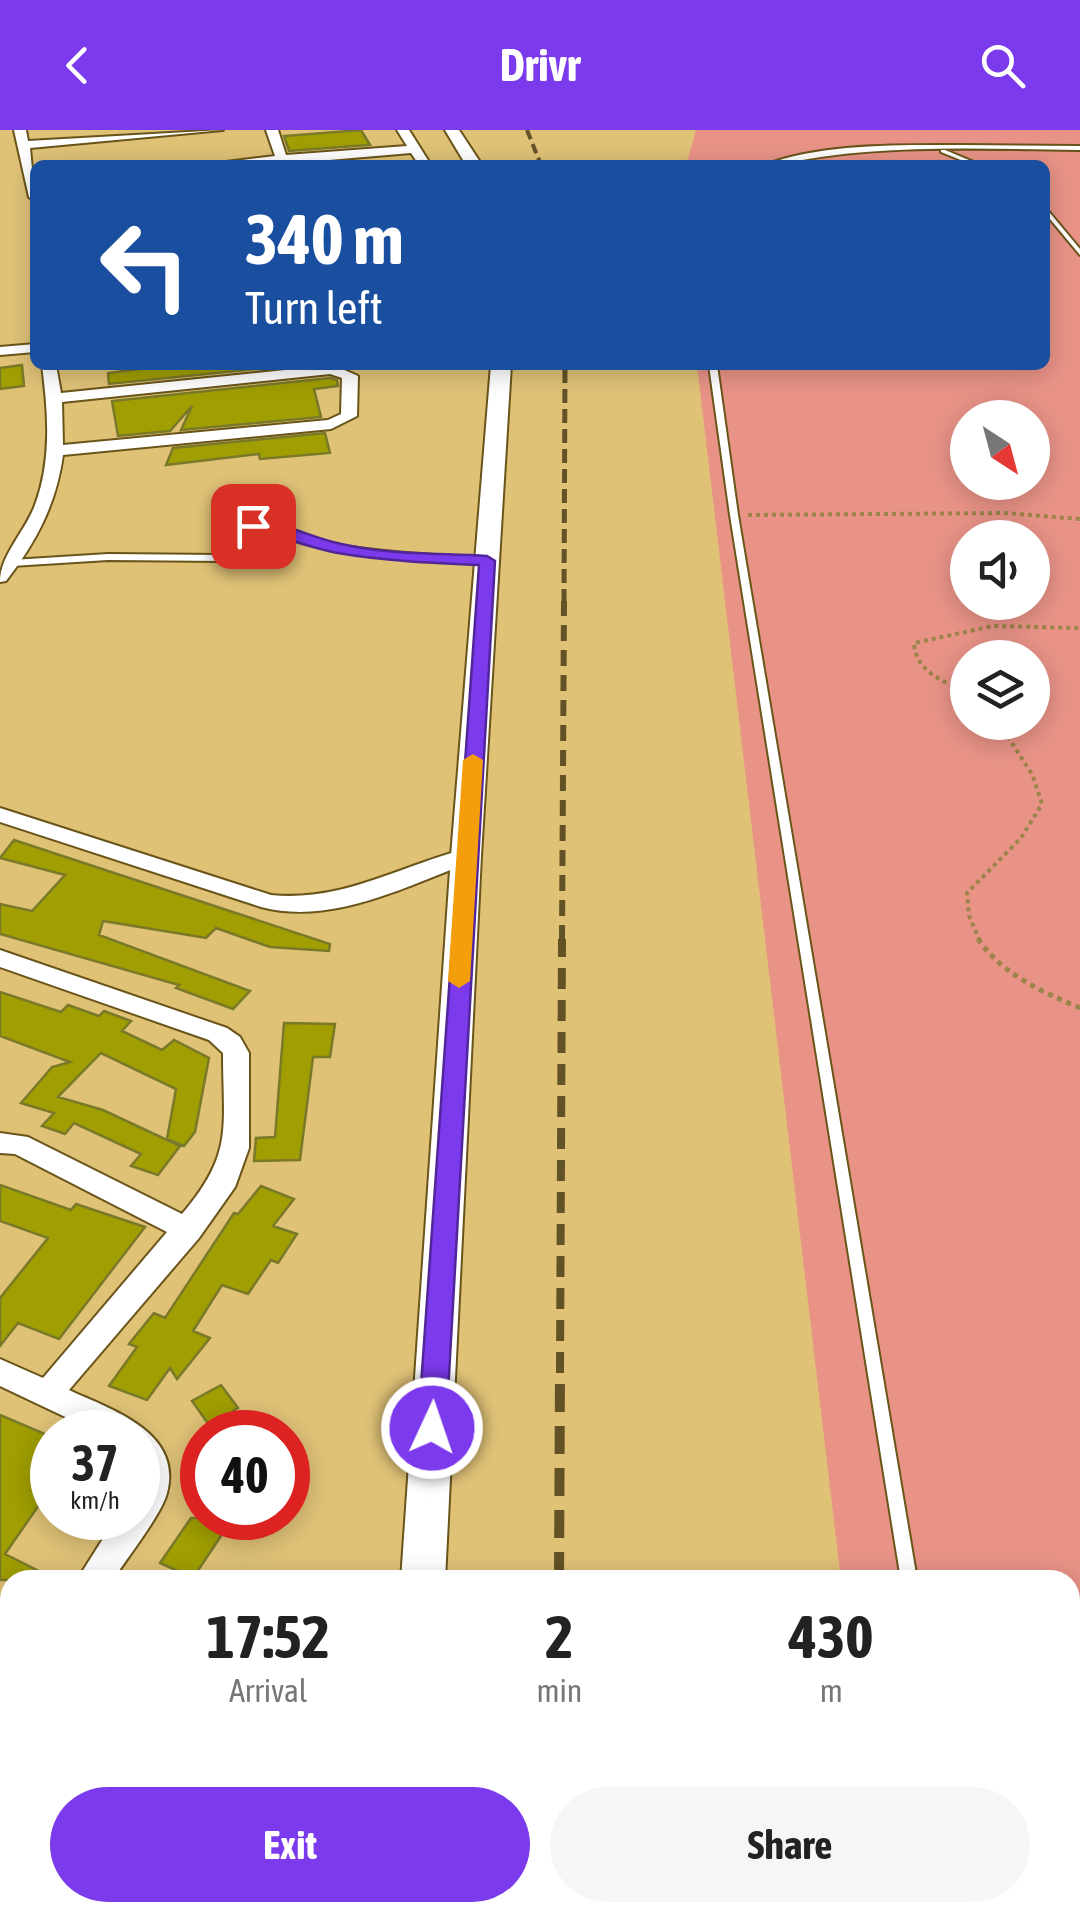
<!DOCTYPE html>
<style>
body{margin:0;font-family:"Asap Condensed",sans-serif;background:#f6f6f6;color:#222;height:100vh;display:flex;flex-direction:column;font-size:38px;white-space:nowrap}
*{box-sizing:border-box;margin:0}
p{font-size:32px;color:#767676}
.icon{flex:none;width:55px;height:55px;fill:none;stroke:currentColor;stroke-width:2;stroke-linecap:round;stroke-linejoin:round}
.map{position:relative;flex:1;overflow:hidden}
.details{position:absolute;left:0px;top:1440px;width:1080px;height:352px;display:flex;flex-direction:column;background:#fff;border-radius:30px 30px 0 0;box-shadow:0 5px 25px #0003}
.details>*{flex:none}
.top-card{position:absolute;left:30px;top:30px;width:1020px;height:210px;border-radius:15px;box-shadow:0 5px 25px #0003;background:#1a4fa0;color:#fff;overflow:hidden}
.needle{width:65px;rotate:144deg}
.buttons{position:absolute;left:950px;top:270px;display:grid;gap:20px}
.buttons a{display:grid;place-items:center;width:100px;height:100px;border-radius:50%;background:#fff;box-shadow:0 5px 25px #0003;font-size:50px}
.speed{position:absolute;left:30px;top:1280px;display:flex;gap:20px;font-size:50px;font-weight:700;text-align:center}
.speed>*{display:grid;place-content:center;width:130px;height:130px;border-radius:50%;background:#fff;box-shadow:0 5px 25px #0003;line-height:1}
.speed small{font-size:25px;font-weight:400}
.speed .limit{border:15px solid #d22;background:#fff;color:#111}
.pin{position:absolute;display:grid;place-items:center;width:85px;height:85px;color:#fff;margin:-42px;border-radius:20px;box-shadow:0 5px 15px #0006}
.me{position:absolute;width:110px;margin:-55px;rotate:3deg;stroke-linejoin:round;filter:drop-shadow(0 0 8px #0008)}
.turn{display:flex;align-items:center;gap:35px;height:210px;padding:0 50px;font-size:45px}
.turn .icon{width:130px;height:130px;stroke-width:2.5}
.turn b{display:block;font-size:70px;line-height:85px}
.eta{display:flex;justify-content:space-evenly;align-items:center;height:170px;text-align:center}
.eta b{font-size:60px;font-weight:700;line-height:70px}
.action{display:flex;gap:20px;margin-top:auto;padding:20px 50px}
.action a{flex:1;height:115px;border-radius:60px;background:#7c3aed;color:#fff;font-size:40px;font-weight:700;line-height:115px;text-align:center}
.action a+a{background:#f6f6f6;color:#222}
header{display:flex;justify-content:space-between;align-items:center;height:130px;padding:0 50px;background:#7c3aed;color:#fff;font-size:45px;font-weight:700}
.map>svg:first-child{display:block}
.green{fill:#e99387;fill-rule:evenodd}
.building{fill:#a09e00;stroke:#7a792a;stroke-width:2.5}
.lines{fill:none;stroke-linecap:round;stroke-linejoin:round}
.service-casing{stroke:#695419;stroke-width:4}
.minor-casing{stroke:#695419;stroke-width:4}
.tertiary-casing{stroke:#695419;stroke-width:4}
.path-far1{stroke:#9b844a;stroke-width:4;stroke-dasharray:4 4;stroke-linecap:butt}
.path{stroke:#9b844a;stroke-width:5;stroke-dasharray:5 5;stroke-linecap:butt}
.service{fill:#fff;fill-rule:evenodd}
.minor{fill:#fff;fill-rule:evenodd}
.tertiary{fill:#fff;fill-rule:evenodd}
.rail-far4{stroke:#625225;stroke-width:4;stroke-dasharray:10 5;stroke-linecap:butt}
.rail-far3{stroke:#625225;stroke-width:5;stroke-dasharray:14 6;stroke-linecap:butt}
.rail-far2{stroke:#625225;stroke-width:6;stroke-dasharray:16 9;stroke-linecap:butt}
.rail-far1{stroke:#625225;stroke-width:8;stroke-dasharray:21 11;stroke-linecap:butt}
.rail{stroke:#625225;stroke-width:10;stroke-dasharray:28 14;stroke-linecap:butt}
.route{fill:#7c3aed;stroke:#51269a;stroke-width:2.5}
.slow{fill:#f59e0b}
</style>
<header><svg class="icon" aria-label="back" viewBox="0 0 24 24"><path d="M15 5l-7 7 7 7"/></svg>Drivr<svg class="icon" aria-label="search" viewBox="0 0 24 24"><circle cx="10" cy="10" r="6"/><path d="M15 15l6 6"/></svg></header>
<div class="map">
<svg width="1080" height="1792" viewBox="0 0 1080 1792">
<rect width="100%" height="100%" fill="#e0c277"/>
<path class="green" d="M 696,0 L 1080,0 L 1080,1792 L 881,1792 L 880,1783 L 1070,1782 L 1070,1450 L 841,1450 L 697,235 L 1045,235 L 1045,35 L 686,35 ZM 968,288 L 1032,288 L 1032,352 L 968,352 ZM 968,408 L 1032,408 L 1032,472 L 968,472 ZM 968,528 L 1032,528 L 1032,592 L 968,592 Z"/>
<path class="building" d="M 361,0 L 370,15 L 289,21 L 284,6 Z
M 22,235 L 24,256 L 0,259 L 0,238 Z
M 171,235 L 296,235 L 109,254 L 108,243 Z
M 330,248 L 337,250 L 338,256 L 314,259 L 321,287 L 181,300 L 192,276 L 170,301 L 118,306 L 112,271 Z
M 325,303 L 330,323 L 260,329 L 259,324 L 166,335 L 173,318 Z
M 14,710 L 330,814 L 329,821 L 270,817 L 216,798 L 206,808 L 103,791 L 99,805 L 250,861 L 233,879 L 176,858 L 179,855 L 0,804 L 0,774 L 32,781 L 65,745 L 0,728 Z
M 0,862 L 61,882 L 68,875 L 99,886 L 104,881 L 131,891 L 122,901 L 162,920 L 174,910 L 209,928 L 195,1002 L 184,1016 L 167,1009 L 176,959 L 101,923 L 58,967 L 103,980 L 180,1016 L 158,1045 L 131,1036 L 141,1024 L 74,993 L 65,1004 L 42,996 L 54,983 L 21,973 L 52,937 L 70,932 L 0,906 Z
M 284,893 L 335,894 L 330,927 L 313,927 L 300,1030 L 254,1031 L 256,1008 L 275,1007 Z
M 0,1055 L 71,1080 L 76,1074 L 145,1097 L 59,1209 L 18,1193 L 0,1216 L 0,1168 L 48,1108 L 0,1091 Z
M 261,1056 L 294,1069 L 273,1096 L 297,1104 L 278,1133 L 271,1130 L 248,1164 L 222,1155 L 193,1201 L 210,1208 L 177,1249 L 170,1238 L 147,1270 L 109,1256 L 137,1217 L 129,1214 L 154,1183 L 165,1188 L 234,1083 L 238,1084 Z
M 221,1255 L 238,1278 L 233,1281 L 244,1302 L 214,1302 L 192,1271 Z
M 0,1285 L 52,1307 L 52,1365 L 43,1377 L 39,1375 L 5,1424 L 57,1450 L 0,1450 Z
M 191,1388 L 227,1388 L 222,1395 L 227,1397 L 193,1448 L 160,1433 Z"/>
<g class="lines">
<defs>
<path id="service" d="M 962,15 L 1080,16 L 1080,20 C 978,19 876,13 776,35 L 765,35 C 822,13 902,15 962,15 Z
M 941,20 L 945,20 L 981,35 L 973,35 L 941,22 Z
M 1045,77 L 1080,119 L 1080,125 L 1045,83 Z
M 709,235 L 717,235 L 738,385 L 917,1450 L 901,1450 L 730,385 Z
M 258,395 C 283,396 307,409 333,414 C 384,423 435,425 487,428 L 491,431 L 487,434 C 427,430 364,429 306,413 C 284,408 267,396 245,404 L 246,420 L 225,431 L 108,430 L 12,436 L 8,433 L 12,430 L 108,424 L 223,425 L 238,417 L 237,401 Z
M 954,1782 L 974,1782 L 976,1792 L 956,1792 Z"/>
<path id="minor" d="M 14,0 L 26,0 L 28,11 L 223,0 L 30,18 L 35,71 L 29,67 Z
M 266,0 L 278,0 L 286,25 L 407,16 L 397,0 L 409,0 L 431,35 L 419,35 L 411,23 L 282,34 L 202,35 L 275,26 Z
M 35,214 L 35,222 L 0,225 L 0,217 Z
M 42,235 L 56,235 L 61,263 L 333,235 L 358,246 L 357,286 L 331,299 L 63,325 C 56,375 36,412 6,451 L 0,452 C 0,425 25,402 35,375 C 52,330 48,282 42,235 ZM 330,244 L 342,248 L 341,284 L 328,290 L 63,315 L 62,272 Z
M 0,678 L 271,765 C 343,772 399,736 466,719 L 477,726 L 474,731 C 408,755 333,796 261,777 L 0,692 Z
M 0,820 L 227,898 L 240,907 L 249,923 L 249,1018 L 235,1057 L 199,1108 L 69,1260 C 112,1280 183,1302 167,1363 C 162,1384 126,1429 113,1450 L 77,1450 L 116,1388 L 138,1388 L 138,1302 L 97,1302 L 0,1256 L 0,1229 L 43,1248 L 167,1102 L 15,1024 L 0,1023 L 0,1003 L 28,1007 L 182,1084 C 234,1023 223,998 223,923 L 209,910 L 0,837 Z
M 10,1563 L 10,1610 L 0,1614 L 0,1567 Z
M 0,1729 L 10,1732 L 10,1770 L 0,1767 Z
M 337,1782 L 422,1782 L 422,1784 L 419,1792 L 341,1792 Z"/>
<path id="tertiary" d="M 445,0 L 459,0 L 482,35 L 466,35 Z
M 491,235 L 511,235 L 481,726 L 445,1450 L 401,1450 L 451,726 Z
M 378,1782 L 428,1782 L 427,1792 L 377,1792 Z"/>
</defs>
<use href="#service" class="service-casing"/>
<use href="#minor" class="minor-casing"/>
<use href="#tertiary" class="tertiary-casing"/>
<path class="path-far1" d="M 748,385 L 1005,383 L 1080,389
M 968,563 C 944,551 916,543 914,513 L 993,496 L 1080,498
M 980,811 L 969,786 L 967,763 L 1021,708 L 1042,674 L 1032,644 L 998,592"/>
<path class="path" d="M 978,809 C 1003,845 1041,861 1080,878"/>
<use href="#service" class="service"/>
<use href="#minor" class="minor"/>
<use href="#tertiary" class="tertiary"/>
<path class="rail-far4" d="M 527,0 L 541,35"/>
<path class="rail-far3" d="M 564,473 L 565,235"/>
<path class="rail-far2" d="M 562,811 L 564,471"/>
<path class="rail-far1" d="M 560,1243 L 562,809"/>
<path class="rail" d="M 559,1450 L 560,1240
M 560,1782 L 560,1792"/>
</g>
<path class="route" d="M 253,391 C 283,392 308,406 337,413 C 385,425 438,423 487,426 L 495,431 L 446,1298 L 442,1306 L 432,1310 L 422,1306 L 418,1298 L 479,435 C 432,433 384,431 338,423 C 307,417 278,405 247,399 L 245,396 Z"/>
<path class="slow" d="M 473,624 L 483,630 L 470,851 L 459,858 L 448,851 L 463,630 Z"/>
</svg>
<div class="buttons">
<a><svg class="needle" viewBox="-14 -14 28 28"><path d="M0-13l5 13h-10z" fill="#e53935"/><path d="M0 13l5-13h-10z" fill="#767676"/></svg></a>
<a><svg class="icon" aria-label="sound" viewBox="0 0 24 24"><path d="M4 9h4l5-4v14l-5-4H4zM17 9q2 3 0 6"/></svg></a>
<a><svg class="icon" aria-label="layers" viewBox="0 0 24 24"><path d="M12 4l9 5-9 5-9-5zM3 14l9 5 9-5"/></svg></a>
</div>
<div class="speed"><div>37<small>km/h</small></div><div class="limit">40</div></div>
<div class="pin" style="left:253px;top:396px;background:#d93025"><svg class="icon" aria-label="arrive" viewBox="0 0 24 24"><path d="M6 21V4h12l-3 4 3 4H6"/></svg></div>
<svg class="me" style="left:432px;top:1298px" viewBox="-20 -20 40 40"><circle r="17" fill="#7c3aed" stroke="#fff" stroke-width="3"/><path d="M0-11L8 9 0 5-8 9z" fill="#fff"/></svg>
<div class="top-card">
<div class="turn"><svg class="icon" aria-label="left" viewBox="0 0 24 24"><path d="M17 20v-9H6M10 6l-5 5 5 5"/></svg><div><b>340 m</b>Turn left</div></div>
</div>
<section class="details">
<div class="eta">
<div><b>17:52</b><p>Arrival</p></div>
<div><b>2</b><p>min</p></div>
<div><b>430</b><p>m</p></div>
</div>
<div class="action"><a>Exit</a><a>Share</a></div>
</section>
</div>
